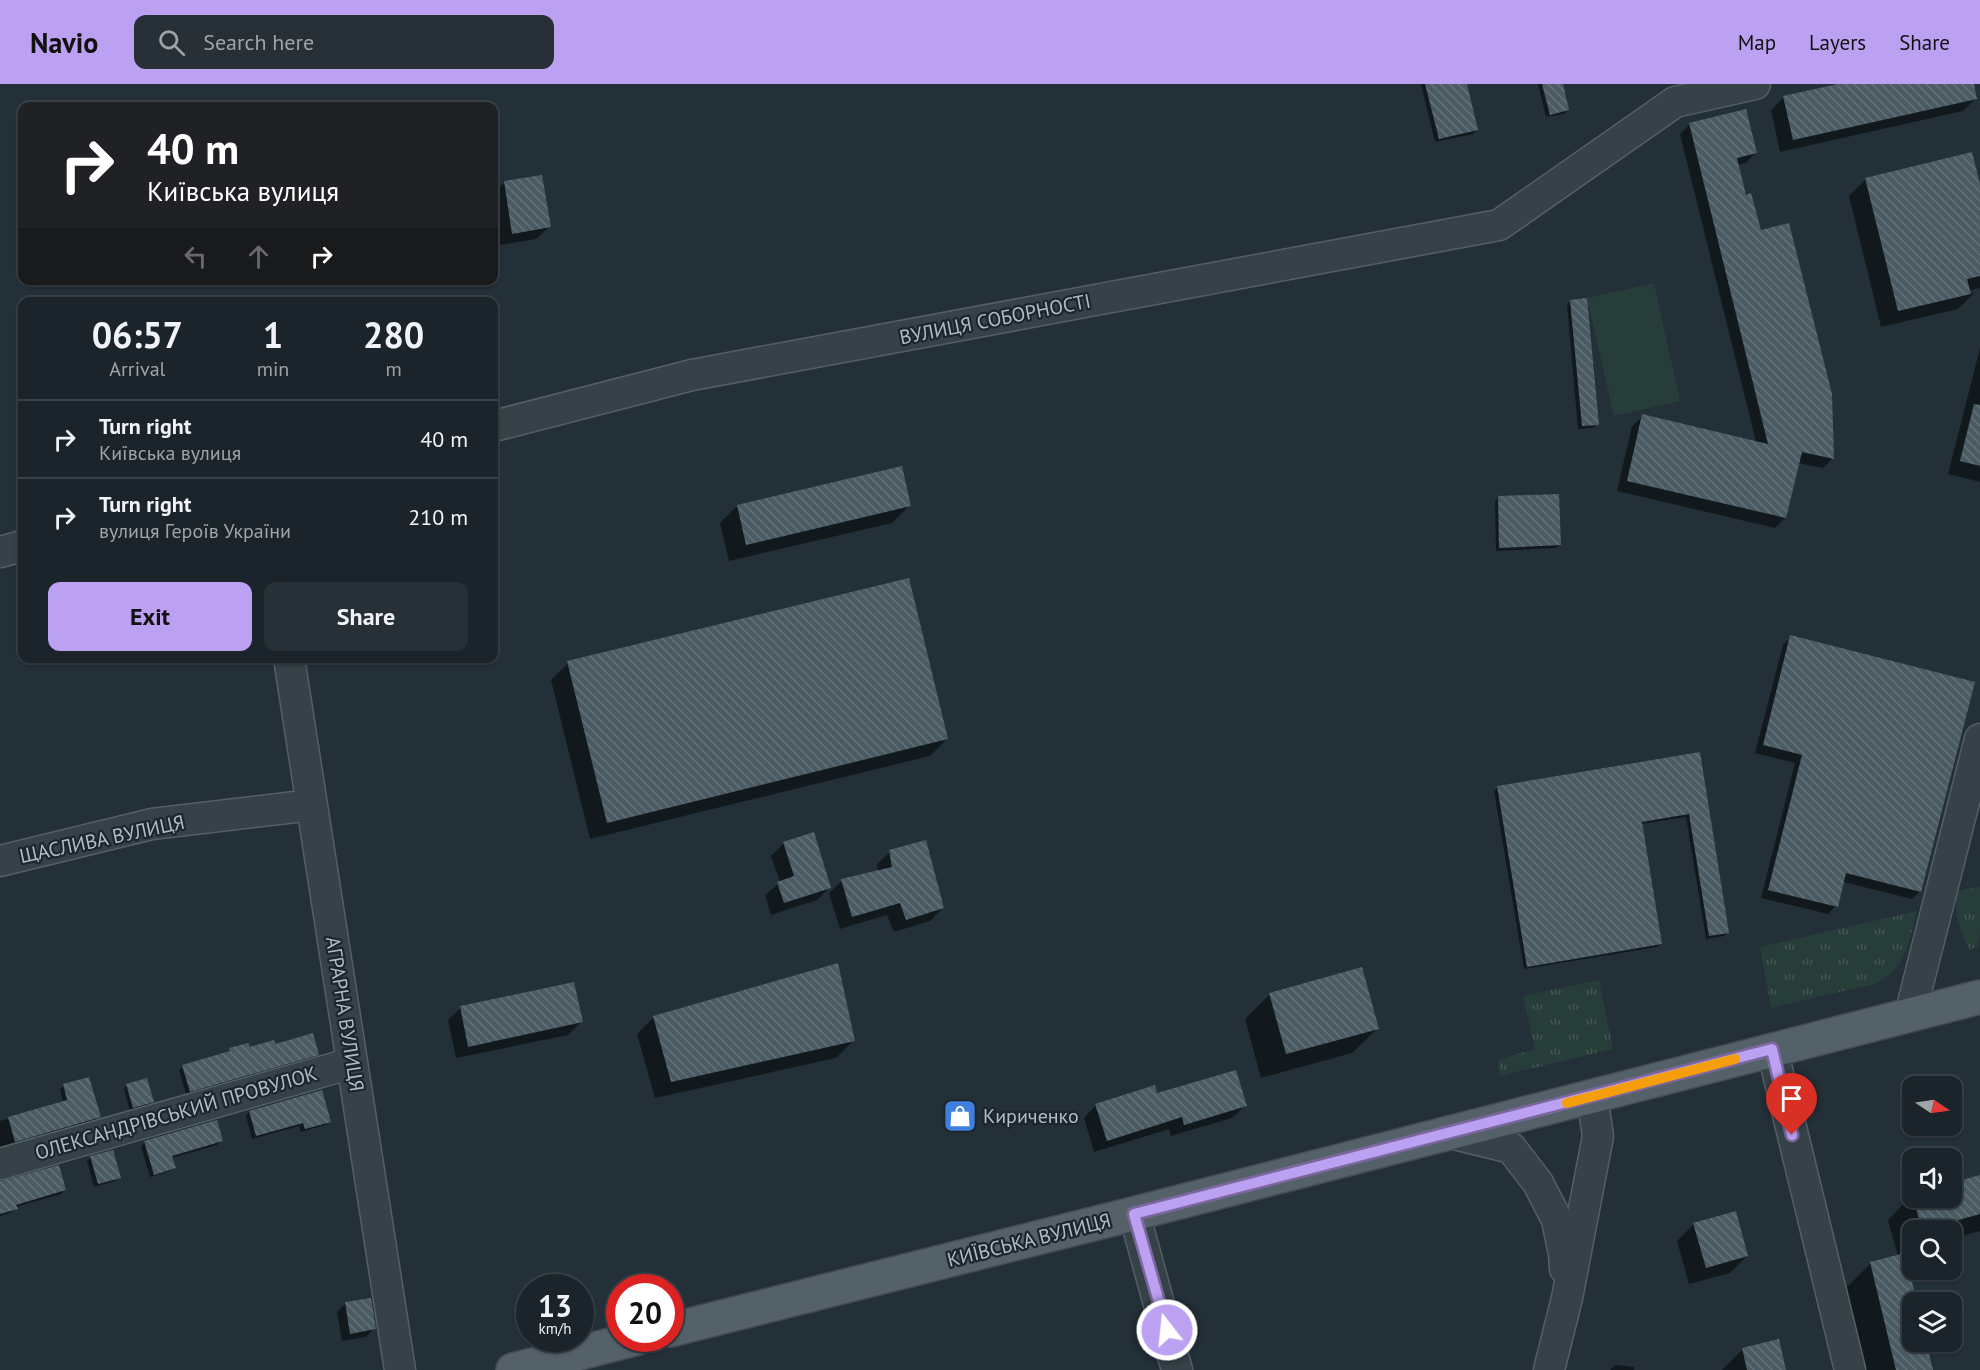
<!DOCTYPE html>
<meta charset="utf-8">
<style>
body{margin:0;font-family:"PT Sans",sans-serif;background:#273036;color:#f1f3f6;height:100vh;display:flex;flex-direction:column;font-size:22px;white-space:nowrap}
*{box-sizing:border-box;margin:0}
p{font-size:20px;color:#9fa4a8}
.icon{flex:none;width:33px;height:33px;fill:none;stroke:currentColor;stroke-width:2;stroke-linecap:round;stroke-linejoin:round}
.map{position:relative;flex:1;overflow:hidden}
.drawer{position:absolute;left:18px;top:213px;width:480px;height:366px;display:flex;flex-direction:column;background:#1a242a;border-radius:12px;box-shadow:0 2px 4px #0004,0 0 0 2px #384147}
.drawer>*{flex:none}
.banner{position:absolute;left:18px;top:18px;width:480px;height:183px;border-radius:12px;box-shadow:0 2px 4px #0004,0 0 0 2px #384147;background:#202124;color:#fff;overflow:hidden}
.needle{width:39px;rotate:103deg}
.buttons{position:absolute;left:1902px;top:992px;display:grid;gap:12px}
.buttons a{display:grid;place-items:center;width:60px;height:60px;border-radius:12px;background:#1a242a;box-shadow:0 2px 4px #0004,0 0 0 2px #384147;font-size:30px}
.speed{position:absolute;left:516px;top:1190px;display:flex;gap:12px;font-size:30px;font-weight:700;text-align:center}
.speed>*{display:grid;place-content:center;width:78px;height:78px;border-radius:50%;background:#1a242a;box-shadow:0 2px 4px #0004,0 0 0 2px #384147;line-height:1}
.speed small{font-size:15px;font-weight:400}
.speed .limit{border:9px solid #d22;background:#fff;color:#111}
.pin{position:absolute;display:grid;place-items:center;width:51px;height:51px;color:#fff;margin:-62px -26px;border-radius:50% 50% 50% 0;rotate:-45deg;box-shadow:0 0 6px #0007}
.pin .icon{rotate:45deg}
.me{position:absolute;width:66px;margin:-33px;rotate:344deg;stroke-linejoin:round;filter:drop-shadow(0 0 4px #0008)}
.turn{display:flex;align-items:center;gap:21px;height:126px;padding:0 30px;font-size:27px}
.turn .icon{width:78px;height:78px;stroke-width:2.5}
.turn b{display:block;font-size:42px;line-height:51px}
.lanes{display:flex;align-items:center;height:57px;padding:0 30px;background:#0003;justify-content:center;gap:30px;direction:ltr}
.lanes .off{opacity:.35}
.eta{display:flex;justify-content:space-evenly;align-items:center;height:102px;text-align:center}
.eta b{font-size:36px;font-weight:800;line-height:42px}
.cta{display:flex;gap:12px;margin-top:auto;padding:12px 30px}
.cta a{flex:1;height:69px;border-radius:12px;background:#bca0f2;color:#111;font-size:24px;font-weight:800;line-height:69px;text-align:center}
.cta a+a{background:#273036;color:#f1f3f6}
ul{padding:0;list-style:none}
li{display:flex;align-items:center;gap:18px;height:78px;padding:0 30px;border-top:2px solid #384147}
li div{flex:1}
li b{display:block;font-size:22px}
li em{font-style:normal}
header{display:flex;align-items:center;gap:36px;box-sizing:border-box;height:84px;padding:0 30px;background:#bca0f2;color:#111}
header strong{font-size:28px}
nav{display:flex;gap:33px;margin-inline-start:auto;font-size:21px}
.search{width:420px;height:54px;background:#273036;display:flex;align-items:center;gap:15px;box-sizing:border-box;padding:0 21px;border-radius:12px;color:#9fa4a8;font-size:22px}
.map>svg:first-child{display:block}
.grass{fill:url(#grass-tufts)}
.pitch{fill:#273d39}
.shadow{fill:#0007}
.building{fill:url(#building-back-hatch)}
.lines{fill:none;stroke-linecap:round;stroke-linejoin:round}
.minor-casing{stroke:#545f66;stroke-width:33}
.major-casing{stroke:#424d54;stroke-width:36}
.minor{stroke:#364148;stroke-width:30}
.major{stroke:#546168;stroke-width:33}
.route-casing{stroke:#7a689d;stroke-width:15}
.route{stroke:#bca0f2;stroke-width:10}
.slow{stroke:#f59e0b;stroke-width:10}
.labels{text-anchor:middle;stroke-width:4.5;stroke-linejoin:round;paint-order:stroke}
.street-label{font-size:20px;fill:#b1bdc4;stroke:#1b262d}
.poi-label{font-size:20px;fill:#b1bdc4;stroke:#1b262d;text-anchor:start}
</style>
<header>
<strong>Navio</strong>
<div class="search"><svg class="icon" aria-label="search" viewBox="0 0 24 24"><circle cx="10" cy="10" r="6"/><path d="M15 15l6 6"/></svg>Search here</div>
<nav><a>Map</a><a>Layers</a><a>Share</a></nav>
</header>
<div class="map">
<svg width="1980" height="1286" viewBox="0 0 1980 1286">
<defs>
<pattern id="grass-tufts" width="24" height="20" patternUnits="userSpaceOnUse" patternTransform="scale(1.5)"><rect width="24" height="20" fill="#273d39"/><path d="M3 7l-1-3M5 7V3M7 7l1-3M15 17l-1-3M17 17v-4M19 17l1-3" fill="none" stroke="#445754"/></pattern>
<pattern id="building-back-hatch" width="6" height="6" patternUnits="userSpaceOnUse" patternTransform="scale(1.5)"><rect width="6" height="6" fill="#4b5b63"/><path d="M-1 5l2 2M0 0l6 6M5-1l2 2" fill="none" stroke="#637178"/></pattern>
</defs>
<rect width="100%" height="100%" fill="#233038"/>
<path class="grass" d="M 1980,803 L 1980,850 L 1978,862 L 1970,866 C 1959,845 1954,831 1957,807 Z
M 1917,827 C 1908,858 1907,886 1874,900 L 1771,924 L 1760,863 Z
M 1599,896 L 1613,965 L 1500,992 L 1498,980 L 1500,975 L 1535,965 L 1523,912 Z"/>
<path class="pitch" d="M 1654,199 L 1680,317 L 1614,332 L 1587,214 Z"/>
<path class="shadow" d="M 1421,0 L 1465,0 L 1477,46 L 1473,50 L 1435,58 Z
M 1538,0 L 1561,0 L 1568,26 L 1564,30 L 1546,33 Z
M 1844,0 L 1972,0 L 1975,15 L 1963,27 L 1780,68 L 1771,26 L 1784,13 Z
M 1690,40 L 1756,68 L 1746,79 L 1737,81 L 1745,112 L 1759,148 L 1833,374 L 1823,384 L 1798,379 L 1785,434 L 1775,444 L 1617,407 L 1632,342 L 1643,332 L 1756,358 L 1680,50 Z
M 1866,95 L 1980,106 L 1980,204 L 1967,207 L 1974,209 L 1958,225 L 1881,243 L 1849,112 Z
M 504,99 L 549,143 L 536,155 L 500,161 L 494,123 L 494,109 Z
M 1571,217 L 1597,340 L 1593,344 L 1578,345 L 1567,221 Z
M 1980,264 L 1980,398 L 1948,390 Z
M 1498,414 L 1559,461 L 1556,464 L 1496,467 L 1495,418 Z
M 737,422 L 909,422 L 892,439 L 729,477 L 720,439 Z
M 1791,553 L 1920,807 L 1912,815 L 1843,798 L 1836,822 L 1828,830 L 1761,814 L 1795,679 L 1755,669 L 1783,561 Z
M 568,579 L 947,655 L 930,672 L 590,755 L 551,596 Z
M 1699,670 L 1728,848 L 1724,852 L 1706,855 L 1686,733 L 1641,740 L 1661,860 L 1657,863 L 1524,885 L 1494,707 L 1498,703 Z
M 784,759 L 829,804 L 817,816 L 771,831 L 765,811 L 780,798 L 771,772 Z
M 890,768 L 943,824 L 930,837 L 894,848 L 887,831 L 840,845 L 829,809 L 842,797 L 878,788 L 877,780 Z
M 1270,910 L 1377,945 L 1352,969 L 1261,994 L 1245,935 Z
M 461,923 L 581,938 L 568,951 L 456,974 L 448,936 Z
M 654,933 L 853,957 L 836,974 L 655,1014 L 637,950 Z
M 274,962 L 317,970 L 314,974 L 186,1010 L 179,986 L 183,982 L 225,970 L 230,966 Z
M 127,1001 L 152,1018 L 148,1021 L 130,1027 L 124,1005 Z
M 63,1002 L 99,1033 L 95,1036 L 0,1064 L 0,1037 L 63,1018 L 60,1005 Z
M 321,1008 L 329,1038 L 325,1041 L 301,1048 L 299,1042 L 252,1055 L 246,1032 L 249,1028 Z
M 1156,1011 L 1245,1022 L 1232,1034 L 1171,1052 L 1169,1045 L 1094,1068 L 1084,1034 L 1096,1021 Z
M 221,1057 L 217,1061 L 171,1074 L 174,1084 L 170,1087 L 150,1093 L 141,1062 L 145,1058 Z
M 91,1073 L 119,1093 L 115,1097 L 94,1103 L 87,1077 Z
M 1980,1092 L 1980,1147 L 1952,1155 L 1952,1146 L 1912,1146 L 1912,1166 L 1904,1168 L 1915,1218 L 1912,1218 L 1912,1257 L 1925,1257 L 1932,1286 L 1865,1286 L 1846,1204 L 1871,1179 L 1898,1172 L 1888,1136 L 1912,1111 L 1912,1113 L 1952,1113 L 1952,1100 Z
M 0,1099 L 65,1106 L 61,1110 L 15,1123 L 16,1125 L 12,1128 L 0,1132 Z
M 1694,1140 L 1747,1172 L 1730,1189 L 1689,1200 L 1677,1157 Z
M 345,1220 L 374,1245 L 366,1253 L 342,1257 L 337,1228 Z
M 1743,1265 L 1785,1286 L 1722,1286 Z
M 1615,1281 L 1634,1283 L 1634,1286 L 1610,1286 Z"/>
<path class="building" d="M 1425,0 L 1467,0 L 1478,46 L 1439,55 Z
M 1542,0 L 1563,0 L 1569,26 L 1550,31 Z
M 1838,0 L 1974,0 L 1977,15 L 1793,56 L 1783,12 Z
M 1746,25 L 1757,69 L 1737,74 L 1746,111 L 1751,109 L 1761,146 L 1789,139 L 1832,310 L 1834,375 L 1802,368 L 1786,434 L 1627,397 L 1642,330 L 1768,360 L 1689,39 Z
M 1972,68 L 1980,100 L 1980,192 L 1967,195 L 1971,210 L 1898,227 L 1865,94 Z
M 542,91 L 551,143 L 512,150 L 504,97 Z
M 1587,214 L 1599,341 L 1582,342 L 1570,216 Z
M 1974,320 L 1980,321 L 1980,382 L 1960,377 Z
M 902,382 L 911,422 L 746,461 L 737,421 Z
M 1559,410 L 1561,461 L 1499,464 L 1498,412 Z
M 909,494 L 948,655 L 607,739 L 567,577 Z
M 1790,551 L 1975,598 L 1921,808 L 1846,789 L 1838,823 L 1768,806 L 1802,671 L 1763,661 Z
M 1700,668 L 1729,849 L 1709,852 L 1689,730 L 1642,738 L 1662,860 L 1527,883 L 1497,702 Z
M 814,748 L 831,804 L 784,819 L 777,798 L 794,792 L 783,758 Z
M 926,756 L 944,824 L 906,836 L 900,819 L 852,833 L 841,795 L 892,783 L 889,766 Z
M 838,879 L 855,957 L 671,998 L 653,932 Z
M 1362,883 L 1379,945 L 1286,970 L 1269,909 Z
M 574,898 L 583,938 L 468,963 L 460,922 Z
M 313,949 L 319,971 L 190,1008 L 182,981 L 230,967 L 229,964 L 248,959 L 250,963 L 274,956 L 275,960 Z
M 1236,986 L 1247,1022 L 1184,1041 L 1182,1033 L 1107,1057 L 1095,1020 L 1155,1001 L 1157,1009 Z
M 89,993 L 101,1033 L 15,1058 L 8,1033 L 67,1016 L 63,1000 Z
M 147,994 L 154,1018 L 133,1024 L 126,1000 Z
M 322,1006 L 331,1038 L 305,1045 L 303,1039 L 256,1052 L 249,1027 Z
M 217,1036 L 223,1057 L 172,1072 L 176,1084 L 154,1091 L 144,1057 Z
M 113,1066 L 121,1094 L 98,1100 L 90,1072 Z
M 59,1081 L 66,1106 L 16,1121 L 18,1125 L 0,1130 L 0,1097 Z
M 1980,1091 L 1980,1130 L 1922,1146 L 1913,1113 L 1952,1113 L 1952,1099 Z
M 1736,1127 L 1748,1172 L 1706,1184 L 1693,1139 Z
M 1905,1169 L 1917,1218 L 1912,1218 L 1912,1257 L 1926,1257 L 1933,1286 L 1896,1286 L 1870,1178 Z
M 371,1214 L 376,1245 L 350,1250 L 345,1218 Z
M 1779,1255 L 1786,1286 L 1747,1286 L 1742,1264 Z"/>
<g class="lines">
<defs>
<path id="minor" d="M 494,342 L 692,291 L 1499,141 L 1675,18 L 1755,0
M 0,468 L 22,462
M 289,574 L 400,1286
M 0,777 L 152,740 L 312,721
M 1910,931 L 1980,655
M 1772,965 L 1850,1286
M 1450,1049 L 1511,1064 L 1538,1099 L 1557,1136 L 1564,1170 L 1565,1185
M 0,1080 L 352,979
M 1134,1129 L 1177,1286
M 1549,1286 L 1567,1214 L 1598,1052 L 1592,1013"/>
<path id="major" d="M 670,1246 L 1117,1134 L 1980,913
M 513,1286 L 638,1254"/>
</defs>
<use href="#minor" class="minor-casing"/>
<use href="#major" class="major-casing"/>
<use href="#minor" class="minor"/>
<use href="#major" class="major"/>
</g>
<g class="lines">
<defs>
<path id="route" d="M 1167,1246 L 1134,1130 L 1772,965 L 1792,1051"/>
</defs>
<use href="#route" class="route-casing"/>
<use href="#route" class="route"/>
<path class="slow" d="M 1567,1019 L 1735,975"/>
</g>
<defs>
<symbol id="shop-square" viewBox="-11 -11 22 22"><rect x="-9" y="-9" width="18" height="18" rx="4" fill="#3f7fe0" stroke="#1b262d"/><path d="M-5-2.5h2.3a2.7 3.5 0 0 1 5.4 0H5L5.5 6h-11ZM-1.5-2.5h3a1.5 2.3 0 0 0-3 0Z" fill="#fff"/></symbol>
</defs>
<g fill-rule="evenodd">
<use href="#shop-square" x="941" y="1013" width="38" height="38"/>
</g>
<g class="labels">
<g class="street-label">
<text transform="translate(995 235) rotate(-11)" y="7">ВУЛИЦЯ СОБОРНОСТІ</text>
<text transform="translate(102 755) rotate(-12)" y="7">ЩАСЛИВА ВУЛИЦЯ</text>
<text transform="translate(345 930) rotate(81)" y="7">АГРАРНА ВУЛИЦЯ</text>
<text transform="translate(176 1029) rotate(-16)" y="7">ОЛЕКСАНДРІВСЬКИЙ ПРОВУЛОК</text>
<text transform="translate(1029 1156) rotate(-14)" y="7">КИЇВСЬКА ВУЛИЦЯ</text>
</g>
<g class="poi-label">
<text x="983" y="1039">Кириченко</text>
</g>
</g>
</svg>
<div class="buttons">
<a><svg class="needle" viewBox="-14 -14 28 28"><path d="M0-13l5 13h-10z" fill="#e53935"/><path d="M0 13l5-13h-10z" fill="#9fa4a8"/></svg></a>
<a><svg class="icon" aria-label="sound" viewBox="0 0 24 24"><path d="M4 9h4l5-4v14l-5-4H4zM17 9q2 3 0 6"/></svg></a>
<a><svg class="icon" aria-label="search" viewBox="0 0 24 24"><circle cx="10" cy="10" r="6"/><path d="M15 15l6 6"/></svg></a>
<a><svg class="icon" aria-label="layers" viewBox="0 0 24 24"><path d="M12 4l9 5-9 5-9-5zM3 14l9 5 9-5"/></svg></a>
</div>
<div class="speed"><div>13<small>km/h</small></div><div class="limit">20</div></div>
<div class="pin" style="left:1792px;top:1051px;background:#d93025"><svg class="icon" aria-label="arrive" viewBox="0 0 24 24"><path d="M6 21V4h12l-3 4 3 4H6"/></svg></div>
<svg class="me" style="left:1167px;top:1246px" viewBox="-20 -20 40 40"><circle r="17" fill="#bca0f2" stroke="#fff" stroke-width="3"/><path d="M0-11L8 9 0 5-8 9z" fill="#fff"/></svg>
<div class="banner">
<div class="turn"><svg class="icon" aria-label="right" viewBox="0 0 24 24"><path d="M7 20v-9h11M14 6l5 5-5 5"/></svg><div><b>40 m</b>Київська вулиця</div></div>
<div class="lanes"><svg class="icon off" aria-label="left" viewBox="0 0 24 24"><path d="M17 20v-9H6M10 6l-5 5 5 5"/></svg><svg class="icon off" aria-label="ahead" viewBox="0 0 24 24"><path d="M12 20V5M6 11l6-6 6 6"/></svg><svg class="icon" aria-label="right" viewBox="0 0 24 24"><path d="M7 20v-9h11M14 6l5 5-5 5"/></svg></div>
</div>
<section class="drawer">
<div class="eta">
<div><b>06:57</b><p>Arrival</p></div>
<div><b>1</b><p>min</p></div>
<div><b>280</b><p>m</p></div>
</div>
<ul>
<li><svg class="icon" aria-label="right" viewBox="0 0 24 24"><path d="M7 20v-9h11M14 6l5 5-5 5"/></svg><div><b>Turn right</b><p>Київська вулиця</p></div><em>40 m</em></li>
<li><svg class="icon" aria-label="right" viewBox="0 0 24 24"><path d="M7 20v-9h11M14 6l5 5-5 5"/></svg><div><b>Turn right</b><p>вулиця Героїв України</p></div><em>210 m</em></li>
</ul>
<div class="cta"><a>Exit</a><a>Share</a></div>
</section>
</div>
